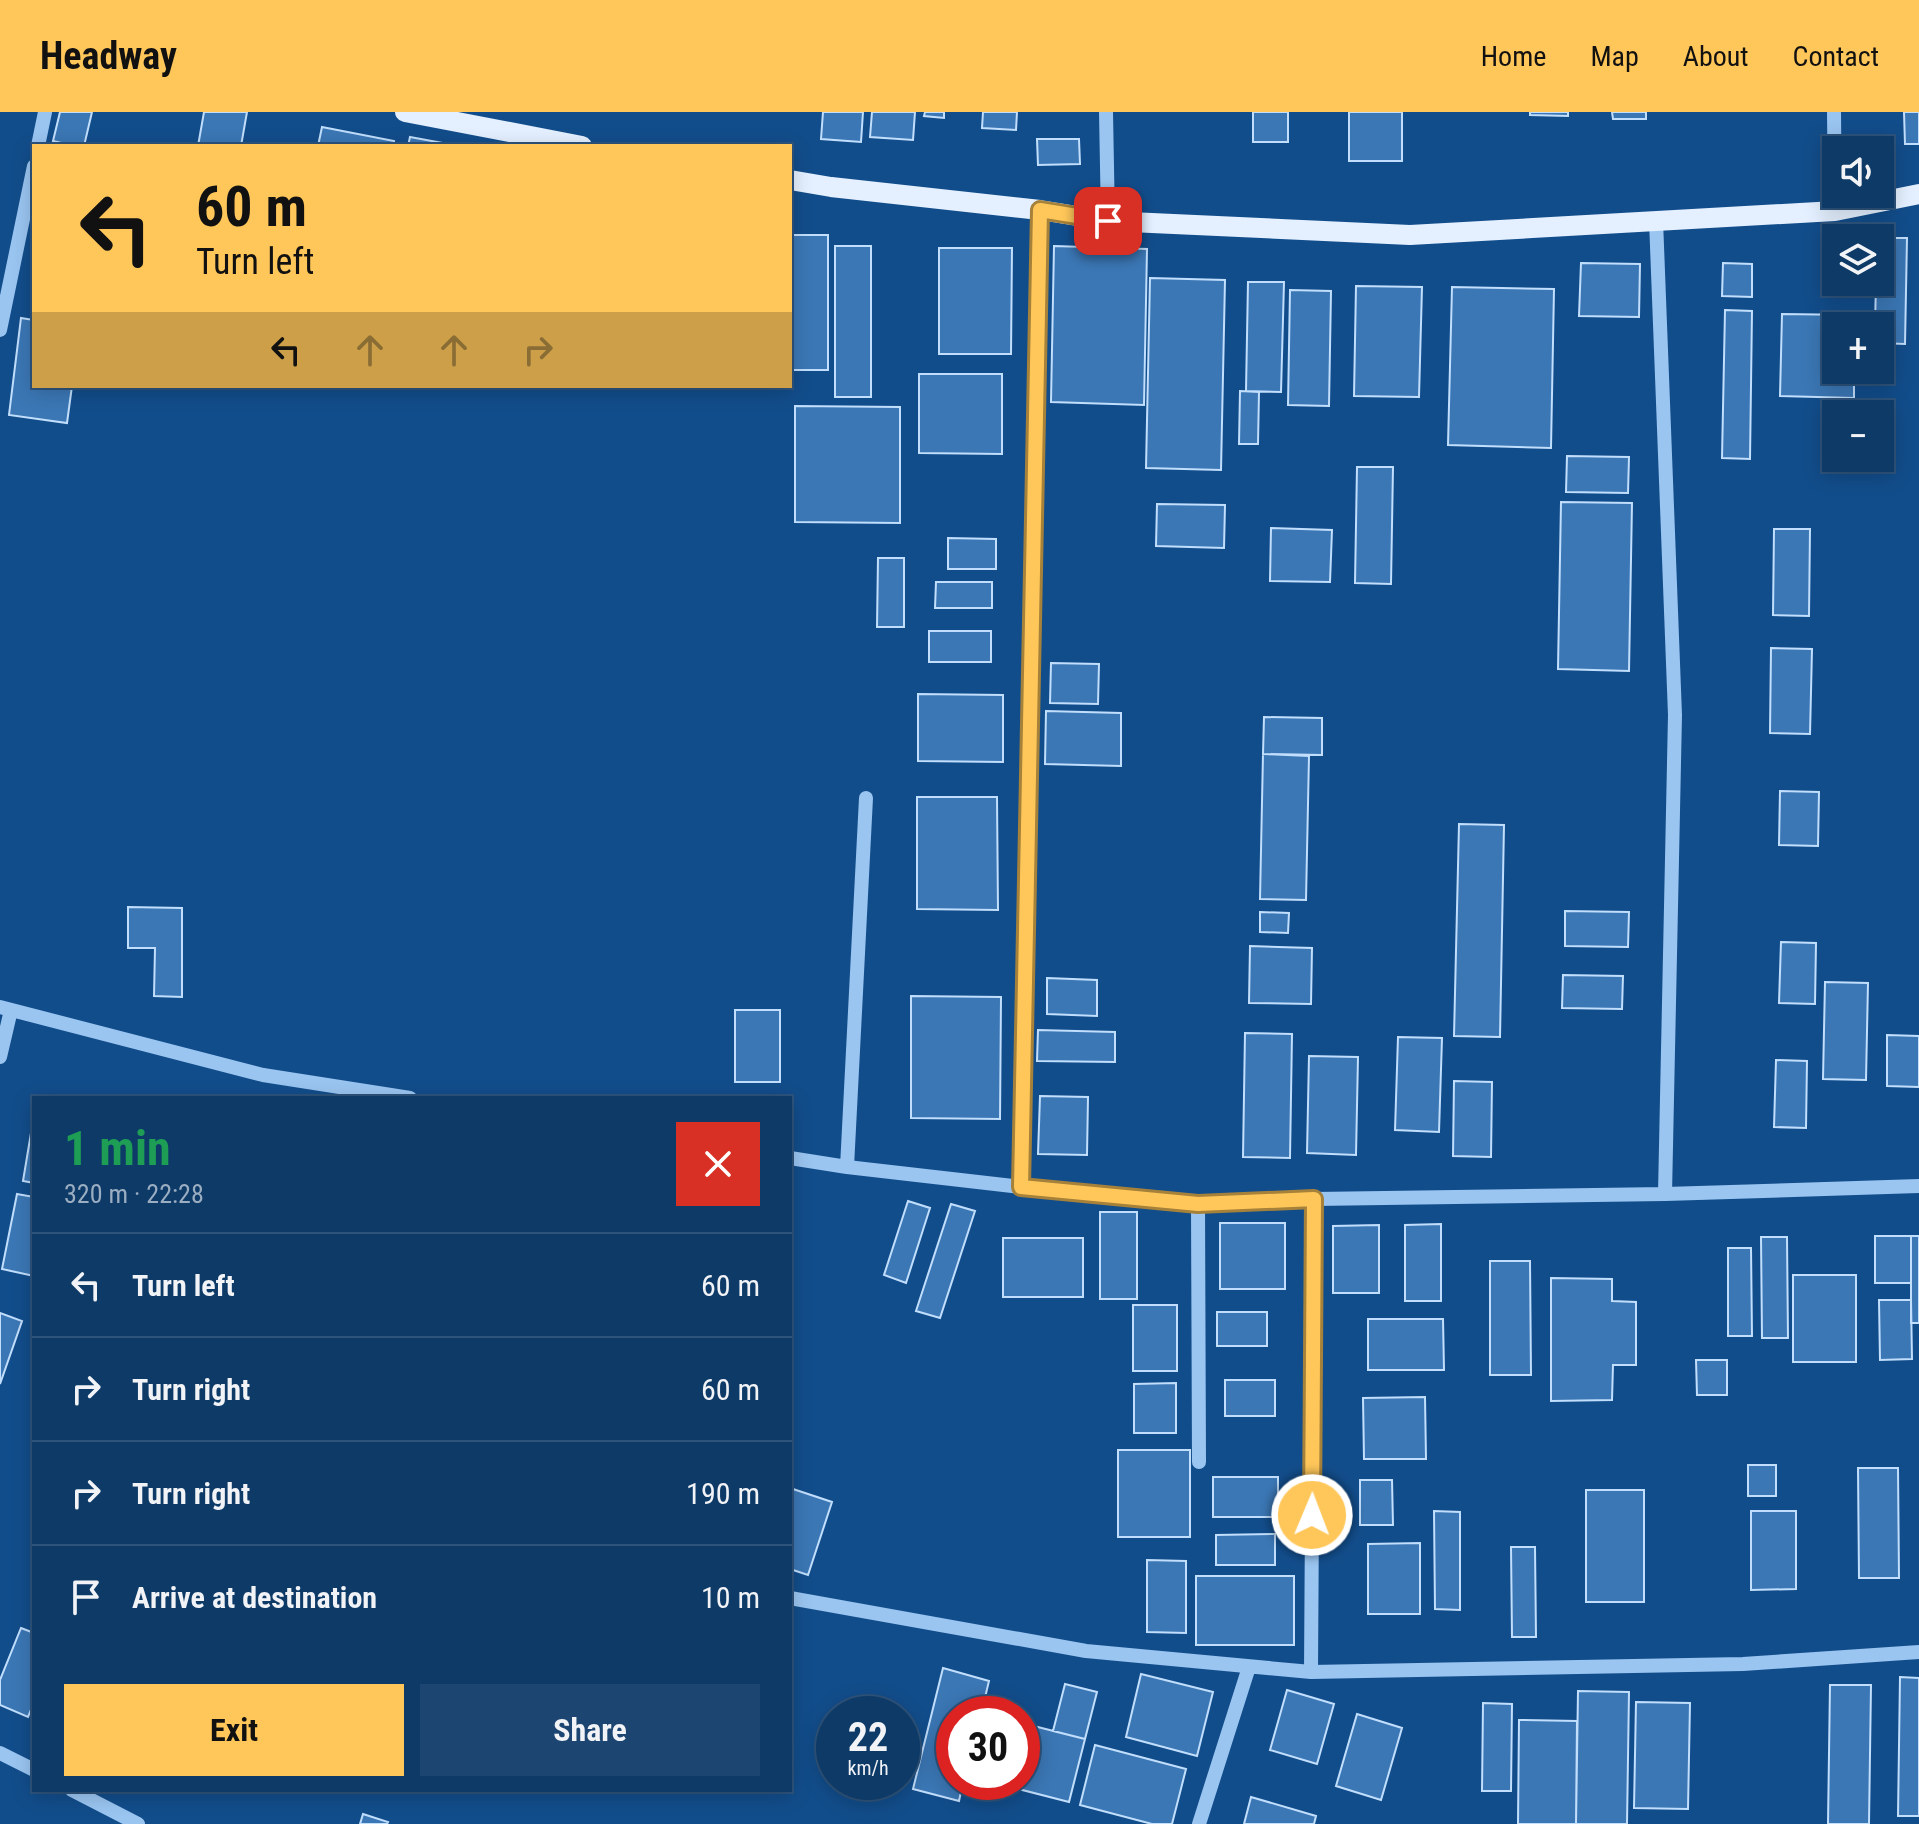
<!DOCTYPE html>
<meta charset="utf-8">
<style>
body{margin:0;font-family:"Roboto Condensed",sans-serif;background:#1c4571;color:#f1f3f6;height:100vh;display:flex;flex-direction:column;font-size:30px;white-space:nowrap}
*{box-sizing:border-box;margin:0}
p{font-size:26px;color:#9badc0}
.icon{flex:none;width:44px;height:44px;fill:none;stroke:currentColor;stroke-width:2;stroke-linecap:round;stroke-linejoin:round}
.map{position:relative;flex:1;overflow:hidden}
.details{position:absolute;left:32px;top:984px;width:760px;height:696px;display:flex;flex-direction:column;background:#0e3a68;border-radius:0px;box-shadow:0 4px 20px #0003,0 0 0 2px #2e547c}
.details>*{flex:none}
.guide{position:absolute;left:32px;top:32px;width:760px;height:244px;border-radius:0px;box-shadow:0 4px 20px #0003,0 0 0 2px #2e547c;background:#ffc75a;color:#111;overflow:hidden}
.fabs{position:absolute;left:1822px;top:24px;display:grid;gap:16px}
.fabs a{display:grid;place-items:center;width:72px;height:72px;border-radius:0px;background:#0e3a68;box-shadow:0 4px 20px #0003,0 0 0 2px #2e547c;font-size:40px}
.speed{position:absolute;left:816px;top:1584px;display:flex;gap:16px;font-size:40px;font-weight:700;text-align:center}
.speed>*{display:grid;place-content:center;width:104px;height:104px;border-radius:50%;background:#0e3a68;box-shadow:0 4px 20px #0003,0 0 0 2px #2e547c;line-height:1}
.speed small{font-size:20px;font-weight:400}
.speed .limit{border:12px solid #d22;background:#fff;color:#111}
.pin{position:absolute;display:grid;place-items:center;width:68px;height:68px;color:#fff;margin:-34px;border-radius:16px;box-shadow:0 4px 12px #0006}
.me{position:absolute;width:88px;margin:-44px;rotate:1deg;stroke-linejoin:round;filter:drop-shadow(0 0 6px #0008)}
.turn{display:flex;align-items:center;gap:28px;height:168px;padding:0 32px;font-size:36px}
.turn .icon{width:104px;height:104px;stroke-width:2.5}
.turn b{display:block;font-size:56px;line-height:68px}
.lanes{display:flex;align-items:center;height:76px;padding:0 32px;background:#0003;justify-content:center;gap:40px;direction:ltr}
.lanes .off{opacity:.35}
.round{display:grid;place-items:center;flex:none;width:84px;height:84px;border-radius:0px;background:#1c4571}
.summary{display:flex;align-items:center;justify-content:space-between;height:136px;padding:0 32px}
h1{font-size:48px;font-weight:700;line-height:60px;color:#1e9e55}
.cta{display:flex;gap:16px;margin-top:auto;padding:16px 32px}
.cta a{flex:1;height:92px;border-radius:0px;background:#ffc75a;color:#111;font-size:32px;font-weight:700;line-height:92px;text-align:center}
.cta a+a{background:#1c4571;color:#f1f3f6}
ul{padding:0;list-style:none}
li{display:flex;align-items:center;gap:24px;height:104px;padding:0 32px;border-top:2px solid #2e547c}
li div{flex:1}
li b{display:block;font-size:30px}
li em{font-style:normal}
header{display:flex;align-items:center;gap:48px;box-sizing:border-box;height:112px;padding:0 40px;background:#ffc75a;color:#111}
header strong{font-size:38px}
nav{display:flex;gap:44px;margin-inline-start:auto;font-size:28px}
.map>svg:first-child{display:block}
.building{fill:#3b77b5;stroke:#c1defc;stroke-width:2}
.lines{fill:none;stroke-linecap:round;stroke-linejoin:round}
.minor{stroke:#9ac5f1;stroke-width:14}
.major{stroke:#e4f0ff;stroke-width:20}
.route-casing{stroke:#a6813a;stroke-width:20}
.route{stroke:#ffc75a;stroke-width:14}
</style>
<header>
<strong>Headway</strong>
<nav><a>Home</a><a>Map</a><a>About</a><a>Contact</a></nav>
</header>
<div class="map">
<svg width="1919" height="1712" viewBox="0 0 1919 1712">
<rect width="100%" height="100%" fill="#124d8b"/>
<path class="building" d="M 60,0 L 92,0 L 84,34 L 74,34 L 53,29 Z
M 204,0 L 247,0 L 241,34 L 198,34 Z
M 823,0 L 863,0 L 861,30 L 821,27 Z
M 872,0 L 915,0 L 913,28 L 870,25 Z
M 925,0 L 944,0 L 944,6 L 924,4 Z
M 983,0 L 1017,0 L 1016,18 L 982,16 Z
M 1253,0 L 1288,0 L 1288,30 L 1253,30 Z
M 1349,0 L 1402,0 L 1402,49 L 1349,49 Z
M 1530,0 L 1568,0 L 1568,4 L 1530,3 Z
M 1612,0 L 1646,0 L 1646,7 L 1613,7 Z
M 1904,0 L 1919,0 L 1919,32 L 1905,32 Z
M 322,15 L 394,29 L 393,34 L 318,34 Z
M 410,25 L 459,34 L 408,34 Z
M 1037,27 L 1079,27 L 1080,52 L 1038,53 Z
M 790,123 L 828,123 L 828,258 L 790,258 Z
M 1877,126 L 1907,126 L 1905,232 L 1880,231 L 1880,214 L 1875,214 L 1876,170 L 1880,170 L 1880,126 Z
M 835,134 L 871,134 L 871,285 L 835,285 Z
M 1054,134 L 1147,137 L 1144,293 L 1051,290 Z
M 939,136 L 1012,136 L 1011,242 L 939,242 Z
M 1581,151 L 1640,152 L 1639,205 L 1579,204 Z
M 1723,151 L 1752,152 L 1752,185 L 1722,184 Z
M 1150,166 L 1225,168 L 1221,358 L 1146,356 Z
M 1248,170 L 1284,170 L 1281,280 L 1246,279 Z
M 1356,174 L 1422,175 L 1419,285 L 1354,284 Z
M 1452,175 L 1554,177 L 1551,336 L 1448,333 Z
M 1290,178 L 1331,179 L 1329,294 L 1288,293 Z
M 1725,198 L 1752,199 L 1750,347 L 1722,346 Z
M 1782,202 L 1855,203 L 1855,214 L 1836,214 L 1836,258 L 1854,258 L 1854,286 L 1780,284 Z
M 21,206 L 34,208 L 34,274 L 72,274 L 67,311 L 9,303 Z
M 919,262 L 1002,262 L 1002,342 L 919,341 Z
M 1240,279 L 1259,280 L 1258,332 L 1239,332 Z
M 795,294 L 900,295 L 900,411 L 795,410 Z
M 1567,344 L 1629,345 L 1628,381 L 1566,380 Z
M 1357,355 L 1393,355 L 1391,472 L 1355,471 Z
M 1561,390 L 1632,391 L 1629,559 L 1558,557 Z
M 1157,392 L 1225,393 L 1224,436 L 1156,434 Z
M 1271,416 L 1332,418 L 1330,470 L 1270,469 Z
M 1774,417 L 1810,417 L 1809,504 L 1773,503 Z
M 948,426 L 996,427 L 996,457 L 948,457 Z
M 878,446 L 904,446 L 904,515 L 877,515 Z
M 936,470 L 992,470 L 992,496 L 935,496 Z
M 929,519 L 991,519 L 991,550 L 929,550 Z
M 1771,536 L 1812,537 L 1810,622 L 1770,621 Z
M 1051,551 L 1099,552 L 1098,592 L 1050,591 Z
M 918,582 L 1003,583 L 1003,650 L 918,649 Z
M 1046,599 L 1121,601 L 1121,654 L 1045,652 Z
M 1264,605 L 1322,606 L 1322,643 L 1263,642 Z
M 1263,642 L 1309,644 L 1306,788 L 1260,787 Z
M 1780,679 L 1819,680 L 1818,734 L 1779,733 Z
M 917,685 L 997,685 L 998,798 L 917,797 Z
M 1459,712 L 1504,713 L 1500,925 L 1454,924 Z
M 128,795 L 182,796 L 182,885 L 154,884 L 155,836 L 128,836 Z
M 1565,799 L 1629,800 L 1628,835 L 1565,834 Z
M 1260,800 L 1289,801 L 1288,821 L 1260,820 Z
M 1781,830 L 1816,831 L 1815,892 L 1779,891 Z
M 1250,834 L 1312,836 L 1311,892 L 1249,891 Z
M 1563,863 L 1623,864 L 1622,897 L 1562,896 Z
M 1047,866 L 1097,868 L 1097,904 L 1047,902 Z
M 1825,870 L 1868,871 L 1866,968 L 1823,967 Z
M 911,884 L 1001,885 L 1000,1007 L 911,1006 Z
M 735,898 L 780,898 L 780,970 L 735,970 Z
M 1038,918 L 1115,920 L 1115,950 L 1037,949 Z
M 1245,921 L 1292,922 L 1290,1046 L 1243,1045 Z
M 1887,923 L 1919,924 L 1919,975 L 1887,974 Z
M 1398,925 L 1442,926 L 1439,1020 L 1395,1018 Z
M 1309,944 L 1358,945 L 1356,1043 L 1307,1041 Z
M 1776,948 L 1807,949 L 1806,1016 L 1774,1015 Z
M 1454,969 L 1492,970 L 1491,1045 L 1453,1044 Z
M 1040,984 L 1088,985 L 1087,1043 L 1038,1042 Z
M 31,1021 L 34,1021 L 34,1071 L 23,1069 Z
M 17,1082 L 34,1085 L 34,1164 L 2,1157 Z
M 908,1089 L 930,1096 L 906,1171 L 884,1163 Z
M 951,1092 L 975,1099 L 940,1206 L 916,1199 Z
M 1100,1100 L 1137,1100 L 1137,1187 L 1100,1187 Z
M 1220,1111 L 1285,1111 L 1285,1177 L 1220,1177 Z
M 1441,1112 L 1441,1189 L 1405,1189 L 1405,1113 Z
M 1379,1113 L 1379,1181 L 1333,1181 L 1333,1114 Z
M 1875,1124 L 1911,1124 L 1911,1171 L 1875,1171 Z
M 1911,1124 L 1919,1124 L 1919,1211 L 1911,1211 Z
M 1761,1125 L 1787,1125 L 1788,1226 L 1762,1226 Z
M 1003,1126 L 1083,1126 L 1083,1185 L 1003,1185 Z
M 1728,1136 L 1751,1136 L 1752,1224 L 1728,1224 Z
M 1490,1149 L 1530,1149 L 1531,1263 L 1490,1263 Z
M 1793,1163 L 1856,1163 L 1856,1250 L 1793,1250 Z
M 1551,1166 L 1612,1167 L 1612,1189 L 1636,1190 L 1636,1253 L 1613,1253 L 1612,1288 L 1551,1289 Z
M 1879,1188 L 1911,1188 L 1912,1247 L 1880,1248 Z
M 1133,1193 L 1177,1193 L 1177,1259 L 1133,1259 Z
M 1217,1200 L 1267,1200 L 1267,1234 L 1217,1234 Z
M 0,1201 L 22,1209 L 0,1272 Z
M 1368,1207 L 1443,1207 L 1444,1258 L 1368,1258 Z
M 1696,1248 L 1727,1248 L 1727,1283 L 1697,1283 Z
M 1225,1268 L 1275,1268 L 1275,1304 L 1225,1304 Z
M 1176,1271 L 1176,1321 L 1134,1321 L 1134,1272 Z
M 1425,1285 L 1426,1347 L 1364,1347 L 1363,1286 Z
M 1118,1338 L 1190,1338 L 1190,1425 L 1118,1425 Z
M 1748,1353 L 1776,1353 L 1776,1384 L 1748,1384 Z
M 1858,1356 L 1898,1356 L 1899,1466 L 1859,1466 Z
M 1213,1365 L 1278,1365 L 1278,1405 L 1213,1405 Z
M 1360,1368 L 1392,1368 L 1393,1413 L 1360,1413 Z
M 790,1376 L 832,1390 L 808,1463 L 790,1457 Z
M 1586,1378 L 1644,1378 L 1644,1490 L 1586,1490 Z
M 1434,1399 L 1460,1400 L 1460,1498 L 1435,1497 Z
M 1751,1399 L 1796,1399 L 1796,1477 L 1751,1478 Z
M 1275,1422 L 1275,1453 L 1216,1453 L 1216,1423 Z
M 1420,1431 L 1420,1502 L 1368,1502 L 1368,1432 Z
M 1511,1435 L 1535,1435 L 1536,1525 L 1512,1525 Z
M 1147,1448 L 1186,1449 L 1186,1521 L 1147,1520 Z
M 1196,1464 L 1294,1464 L 1294,1533 L 1196,1533 Z
M 21,1516 L 34,1521 L 34,1590 L 28,1605 L 0,1593 L 0,1568 Z
M 943,1556 L 989,1569 L 981,1602 L 954,1602 L 954,1670 L 963,1670 L 959,1689 L 913,1677 Z
M 1141,1562 L 1213,1580 L 1197,1644 L 1126,1625 Z
M 1900,1565 L 1919,1566 L 1919,1704 L 1898,1704 Z
M 1065,1572 L 1097,1580 L 1085,1627 L 1053,1619 Z
M 1830,1573 L 1871,1573 L 1869,1712 L 1828,1712 Z
M 1287,1578 L 1334,1592 L 1317,1652 L 1270,1638 Z
M 1578,1579 L 1629,1580 L 1627,1712 L 1576,1712 Z
M 1636,1590 L 1690,1591 L 1688,1697 L 1634,1696 Z
M 1483,1591 L 1512,1592 L 1511,1679 L 1482,1679 Z
M 1357,1602 L 1402,1616 L 1381,1688 L 1336,1674 Z
M 1519,1608 L 1577,1609 L 1576,1712 L 1518,1712 Z
M 1022,1611 L 1085,1627 L 1069,1690 L 999,1672 L 1000,1670 L 1022,1670 Z
M 1095,1633 L 1186,1657 L 1172,1712 L 1152,1712 L 1080,1693 Z
M 1251,1685 L 1316,1704 L 1314,1712 L 1244,1712 Z
M 363,1702 L 388,1710 L 387,1712 L 360,1712 Z"/>
<g class="lines">
<path class="minor" d="M 1106,0 L 1108,109
M 1834,0 L 1835,99
M 38,34 L 45,0
M 1656,108 L 1675,603 L 1665,1082
M 0,218 L 34,54
M 0,895 L 263,963 L 410,986
M 0,945 L 11,898
M 790,1046 L 847,1055 L 1021,1075 L 1198,1092 L 1314,1087 L 1665,1082 L 1919,1074
M 847,1055 L 866,686
M 1021,1075 L 1040,98
M 1198,1092 L 1199,1350
M 790,1486 L 1086,1539 L 1311,1560 L 1743,1552 L 1919,1540
M 1311,1560 L 1314,1087
M 0,1641 L 34,1658
M 72,1678 L 138,1712
M 1199,1712 L 1249,1555"/>
<path class="major" d="M 405,0 L 582,34
M 790,68 L 831,75 L 1040,98 L 1108,109 L 1410,123 L 1835,99 L 1919,82"/>
</g>
<g class="lines">
<defs>
<path id="route" d="M 1108,109 L 1040,98 L 1021,1075 L 1198,1092 L 1314,1087 L 1312,1403"/>
</defs>
<use href="#route" class="route-casing"/>
<use href="#route" class="route"/>
</g>
</svg>
<div class="fabs">
<a><svg class="icon" aria-label="sound" viewBox="0 0 24 24"><path d="M4 9h4l5-4v14l-5-4H4zM17 9q2 3 0 6"/></svg></a>
<a><svg class="icon" aria-label="layers" viewBox="0 0 24 24"><path d="M12 4l9 5-9 5-9-5zM3 14l9 5 9-5"/></svg></a>
<a>+</a>
<a>−</a>
</div>
<div class="speed"><div>22<small>km/h</small></div><div class="limit">30</div></div>
<div class="pin" style="left:1108px;top:109px;background:#d93025"><svg class="icon" aria-label="arrive" viewBox="0 0 24 24"><path d="M6 21V4h12l-3 4 3 4H6"/></svg></div>
<svg class="me" style="left:1312px;top:1403px" viewBox="-20 -20 40 40"><circle r="17" fill="#ffc75a" stroke="#fff" stroke-width="3"/><path d="M0-11L8 9 0 5-8 9z" fill="#fff"/></svg>
<div class="guide">
<div class="turn"><svg class="icon" aria-label="left" viewBox="0 0 24 24"><path d="M17 20v-9H6M10 6l-5 5 5 5"/></svg><div><b>60 m</b>Turn left</div></div>
<div class="lanes"><svg class="icon" aria-label="left" viewBox="0 0 24 24"><path d="M17 20v-9H6M10 6l-5 5 5 5"/></svg><svg class="icon off" aria-label="ahead" viewBox="0 0 24 24"><path d="M12 20V5M6 11l6-6 6 6"/></svg><svg class="icon off" aria-label="ahead" viewBox="0 0 24 24"><path d="M12 20V5M6 11l6-6 6 6"/></svg><svg class="icon off" aria-label="right" viewBox="0 0 24 24"><path d="M7 20v-9h11M14 6l5 5-5 5"/></svg></div>
</div>
<section class="details">
<div class="summary"><div><h1>1 min</h1><p>320 m · 22:28</p></div><a class="round" style="background:#d93025;color:#fff"><svg class="icon" aria-label="close" viewBox="0 0 24 24"><path d="M6 6l12 12M18 6L6 18"/></svg></a></div>
<ul>
<li><svg class="icon" aria-label="left" viewBox="0 0 24 24"><path d="M17 20v-9H6M10 6l-5 5 5 5"/></svg><div><b>Turn left</b></div><em>60 m</em></li>
<li><svg class="icon" aria-label="right" viewBox="0 0 24 24"><path d="M7 20v-9h11M14 6l5 5-5 5"/></svg><div><b>Turn right</b></div><em>60 m</em></li>
<li><svg class="icon" aria-label="right" viewBox="0 0 24 24"><path d="M7 20v-9h11M14 6l5 5-5 5"/></svg><div><b>Turn right</b></div><em>190 m</em></li>
<li><svg class="icon" aria-label="arrive" viewBox="0 0 24 24"><path d="M6 21V4h12l-3 4 3 4H6"/></svg><div><b>Arrive at destination</b></div><em>10 m</em></li>
</ul>
<div class="cta"><a>Exit</a><a>Share</a></div>
</section>
</div>
